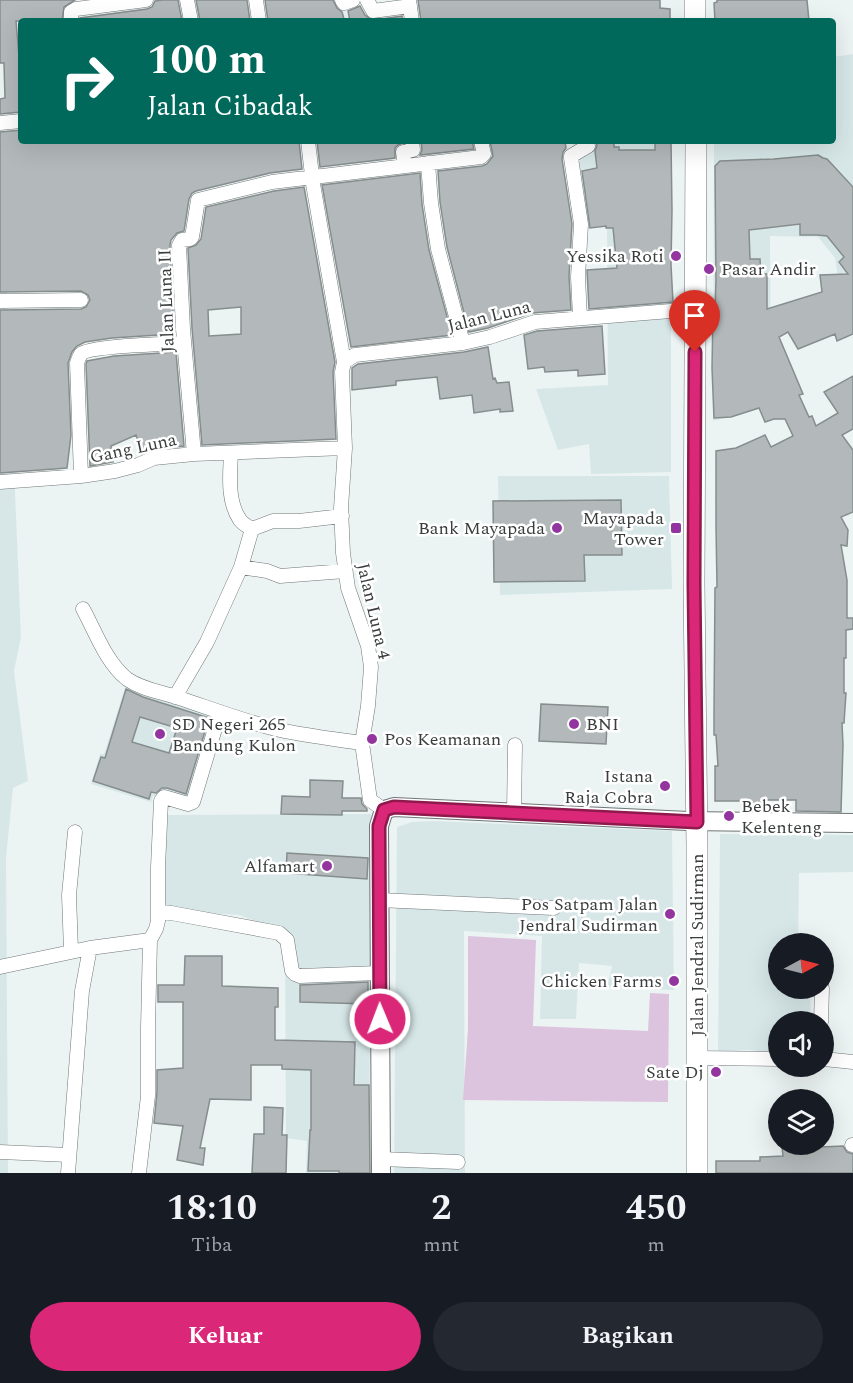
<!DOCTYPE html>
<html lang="id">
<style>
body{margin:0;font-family:Spectral,serif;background:#242831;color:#f1f3f6;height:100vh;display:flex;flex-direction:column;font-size:22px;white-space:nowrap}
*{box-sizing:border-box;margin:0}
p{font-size:20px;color:#9ea1a6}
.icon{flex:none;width:33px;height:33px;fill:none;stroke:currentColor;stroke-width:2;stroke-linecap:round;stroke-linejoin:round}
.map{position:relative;height:1173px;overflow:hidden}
.side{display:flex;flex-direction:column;background:#171b24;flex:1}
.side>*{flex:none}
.hud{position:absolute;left:18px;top:18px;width:818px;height:126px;border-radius:6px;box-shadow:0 6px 24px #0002;background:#00695c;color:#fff;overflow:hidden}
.needle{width:39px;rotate:83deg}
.fabs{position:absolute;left:768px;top:933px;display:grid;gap:12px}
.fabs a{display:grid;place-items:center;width:66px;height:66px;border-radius:50%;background:#171b24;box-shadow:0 6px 24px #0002;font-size:30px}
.pin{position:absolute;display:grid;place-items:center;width:51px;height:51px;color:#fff;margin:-62px -26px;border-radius:50% 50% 50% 0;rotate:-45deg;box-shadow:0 0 6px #0007}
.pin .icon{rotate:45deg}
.me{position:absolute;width:66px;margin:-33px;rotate:359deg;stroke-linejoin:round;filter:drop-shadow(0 0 4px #0008)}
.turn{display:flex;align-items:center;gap:21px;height:126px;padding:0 30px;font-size:27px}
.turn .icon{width:78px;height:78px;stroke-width:2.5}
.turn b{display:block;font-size:42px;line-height:51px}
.eta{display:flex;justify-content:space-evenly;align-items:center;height:102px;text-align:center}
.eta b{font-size:36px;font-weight:700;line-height:42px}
.action{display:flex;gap:12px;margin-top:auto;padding:12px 30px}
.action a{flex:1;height:69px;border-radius:36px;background:#db2777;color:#fff;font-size:24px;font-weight:700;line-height:69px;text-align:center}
.action a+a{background:#242831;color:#f1f3f6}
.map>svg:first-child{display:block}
.built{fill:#d7e7e8}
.green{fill:#dcc4de}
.building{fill:#b3b9ba;stroke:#868d8d;stroke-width:1.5;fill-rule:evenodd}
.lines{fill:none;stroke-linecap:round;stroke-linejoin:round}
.street-casing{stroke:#707677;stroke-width:15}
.secondary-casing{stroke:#707677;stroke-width:20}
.primary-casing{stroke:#707677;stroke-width:22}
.street{stroke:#fff;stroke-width:14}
.secondary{stroke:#fff;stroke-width:18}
.primary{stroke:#fff;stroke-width:21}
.route-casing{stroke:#8e194d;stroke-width:15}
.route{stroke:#db2777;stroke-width:10}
.poi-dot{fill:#93359e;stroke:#fff;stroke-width:2}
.labels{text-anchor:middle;stroke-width:5;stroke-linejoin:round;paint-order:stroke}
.poi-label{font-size:18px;fill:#3a3d3d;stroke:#fff;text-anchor:end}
.street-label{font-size:18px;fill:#3a3d3d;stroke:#fff}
</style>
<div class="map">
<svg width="853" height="1173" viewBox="0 0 853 1173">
<rect width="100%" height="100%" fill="#ecf3f3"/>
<path class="built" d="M 853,54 L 853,327 L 846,327 L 835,258 L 818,237 L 770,236 L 771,405 L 713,421 L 714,141 L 832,141 L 833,57 Z
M 0,130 L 21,637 L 14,671 L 28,781 L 13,788 L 6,858 L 8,1173 L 0,1173 Z
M 573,141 L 671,141 L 671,472 L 591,474 L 589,444 L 558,450 L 536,389 L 608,385 L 607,227 L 584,229 Z
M 498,476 L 669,476 L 672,589 L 500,595 Z
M 126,685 L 215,714 L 185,805 L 153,796 L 151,802 L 91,784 L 100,754 L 104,754 Z
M 371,814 L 369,1173 L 306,1173 L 307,1141 L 286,1138 L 285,932 L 239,915 L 162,910 L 168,815 Z
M 433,821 L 672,831 L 674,990 L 607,987 L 612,966 L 579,963 L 576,1019 L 540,1019 L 542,936 L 464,931 L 465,1173 L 394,1173 L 397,827 L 412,822 Z
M 720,834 L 853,835 L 853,872 L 799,873 L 798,943 L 778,944 L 778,988 L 810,989 L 811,1021 L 778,1022 L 778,1054 L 750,1050 L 718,1052 Z"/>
<path class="green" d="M 468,936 L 536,940 L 533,1026 L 648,1031 L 650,993 L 669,994 L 668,1102 L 463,1100 L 468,1029 Z"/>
<path class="building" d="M 0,0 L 75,0 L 64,7 L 62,21 L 16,21 L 20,68 L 21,68 L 21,112 L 0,114 L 0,99 L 5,98 L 4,63 L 0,63 Z
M 162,0 L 178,0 L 182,21 L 80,21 L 80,18 L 147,9 L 152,7 L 155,1 Z
M 196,0 L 247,0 L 250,21 L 200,21 Z
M 265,0 L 333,0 L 337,8 L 342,12 L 344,19 L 334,21 L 268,21 Z
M 418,0 L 660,0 L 660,8 L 670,9 L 670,21 L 421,21 Z
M 717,0 L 807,0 L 809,21 L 715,21 L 714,3 L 717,2 Z
M 360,6 L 365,15 L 370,19 L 374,20 L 402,16 L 403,21 L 350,21 L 348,11 Z
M 21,130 L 21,141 L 299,141 L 302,169 L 270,173 L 196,191 L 192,193 L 189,199 L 184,231 L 177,233 L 171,240 L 170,245 L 174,334 L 112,338 L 85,342 L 77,346 L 72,352 L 68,363 L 71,435 L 67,468 L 0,473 L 0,310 L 81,309 L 86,307 L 90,300 L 88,295 L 81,291 L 0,292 L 0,132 Z
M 317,141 L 403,141 L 403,143 L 398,145 L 395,148 L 395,158 L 320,167 Z
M 421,141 L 472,141 L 474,149 L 420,155 L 422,150 Z
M 490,141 L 565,141 L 566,148 L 563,152 L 562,159 L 572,224 L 569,276 L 571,310 L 532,313 L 488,328 L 469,332 L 447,247 L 440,202 L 438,171 L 482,166 L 487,164 L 493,156 Z
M 595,141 L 614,141 L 614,147 L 619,147 L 619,150 L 655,150 L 655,141 L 671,141 L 672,210 L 671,265 L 673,302 L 589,309 L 587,270 L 617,268 L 613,228 L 606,228 L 606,226 L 590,228 L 582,171 L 597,168 L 595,151 L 597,145 Z
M 818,155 L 823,158 L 827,159 L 853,187 L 853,334 L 837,341 L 835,334 L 798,349 L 788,332 L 779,337 L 803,394 L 799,395 L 809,417 L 812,416 L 816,426 L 838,413 L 824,392 L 853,376 L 853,429 L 842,435 L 853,450 L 853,512 L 841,517 L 848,530 L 847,546 L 841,545 L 847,580 L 847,618 L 853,618 L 853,629 L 846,630 L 846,658 L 844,658 L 844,693 L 846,693 L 844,723 L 842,723 L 843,745 L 841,812 L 796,811 L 796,800 L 762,800 L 762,811 L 742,810 L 742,801 L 715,801 L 715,766 L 718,766 L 716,735 L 714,735 L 714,712 L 715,588 L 717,587 L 716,526 L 716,451 L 736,448 L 765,435 L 771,447 L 793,436 L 785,419 L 774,419 L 765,422 L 759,408 L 731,417 L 714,418 L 712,368 L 713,310 L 715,310 L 716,280 L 715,166 L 720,161 L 774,159 ZM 800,224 L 800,235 L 817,235 L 827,236 L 844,257 L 839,262 L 848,274 L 820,275 L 822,292 L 767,309 L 767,274 L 761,274 L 760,259 L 750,259 L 749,230 Z
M 420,173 L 422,204 L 429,250 L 452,335 L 351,347 L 322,185 Z
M 304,187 L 335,362 L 333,372 L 336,439 L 202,445 L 192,328 L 188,248 L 196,245 L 201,239 L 206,207 L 274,191 ZM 241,307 L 241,334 L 209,336 L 208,310 Z
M 602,326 L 605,374 L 578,376 L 578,370 L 545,372 L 544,367 L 528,369 L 524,335 L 537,331 Z
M 488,347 L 493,379 L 495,378 L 497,383 L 509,382 L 513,411 L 500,412 L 500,409 L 474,413 L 472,395 L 440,399 L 437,377 L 396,381 L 396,385 L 352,390 L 352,368 L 358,364 L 464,352 Z
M 176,352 L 184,446 L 153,449 L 142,454 L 136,435 L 111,446 L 113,462 L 90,466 L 86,364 L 87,361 L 114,356 Z
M 621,500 L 622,555 L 584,555 L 585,581 L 494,582 L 493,501 Z
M 126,689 L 143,697 L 209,718 L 186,794 L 167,788 L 162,788 L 156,793 L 151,792 L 149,799 L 93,781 L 101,757 L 105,758 ZM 140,717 L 177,728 L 169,753 L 132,742 Z
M 541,704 L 608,707 L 606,744 L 539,741 Z
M 310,780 L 343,781 L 342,798 L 361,798 L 362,804 L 367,809 L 367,811 L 342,811 L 342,815 L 281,814 L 282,796 L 310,797 Z
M 287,853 L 368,858 L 367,879 L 286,873 Z
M 185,956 L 222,956 L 222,986 L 278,988 L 278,1007 L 275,1007 L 275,1040 L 355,1042 L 354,1085 L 369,1085 L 370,1173 L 339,1173 L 339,1171 L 308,1171 L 310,1130 L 311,1130 L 311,1070 L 282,1069 L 282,1065 L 251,1065 L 251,1100 L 210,1099 L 200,1148 L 205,1148 L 203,1165 L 177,1160 L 183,1126 L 154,1123 L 157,1092 L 157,1070 L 183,1068 L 183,1002 L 158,1002 L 158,985 L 184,985 Z
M 368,982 L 368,1004 L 300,1002 L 300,985 Z
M 264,1107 L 283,1108 L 282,1135 L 287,1135 L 286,1173 L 252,1173 L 254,1134 L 264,1134 Z
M 843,1146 L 847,1152 L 853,1154 L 853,1173 L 716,1173 L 716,1161 L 760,1161 L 760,1157 L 783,1156 L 782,1147 L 798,1147 L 798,1148 Z"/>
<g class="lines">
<defs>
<path id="street" d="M 187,0 L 191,21
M 256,0 L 259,21
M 342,0 L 344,3 L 353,0
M 367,0 L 373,11 L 410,6
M 409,0 L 412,21
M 71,21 L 71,12 L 76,9 L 146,0
M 0,123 L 21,121
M 308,141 L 313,184 L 344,362
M 428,163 L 431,203 L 438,249 L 463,343
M 405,166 L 403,152 L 413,150 L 412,141
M 0,301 L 81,300
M 580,318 L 578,277 L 581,224 L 571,158 L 571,156 L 588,146
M 231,453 C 230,475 227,501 240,520 C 243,524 247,526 252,529
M 194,454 L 183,329 L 179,245 L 182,240 L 190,239 L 192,237 L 198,200 L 272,182 L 481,157 L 484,154 L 481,141
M 81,476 L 77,363 C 78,360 79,357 81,354 C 89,346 168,344 184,343
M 0,482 L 81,476 L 115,471 L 138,465 L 154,458 L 194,454 L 345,448
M 241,567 L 252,529 L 273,521 L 299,521 L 342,516
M 83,609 C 96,633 106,662 127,679 C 143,690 162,692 179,698 C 212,709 246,722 280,730 C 307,736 335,739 362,743
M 175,697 L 207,642 L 241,567 L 267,571 L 280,576 L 345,571
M 384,810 L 370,800 L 362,743 L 368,706 L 371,667 L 368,646 L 348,588 L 343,553 L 341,508 L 345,448 L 342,372 L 344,362 L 355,355 L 463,343 L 490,337 L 535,322 L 695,309
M 514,813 L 515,745
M 379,900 L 554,908
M 158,912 L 171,913 L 279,933 L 287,940 L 292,971 L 295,974 L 300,976 L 379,973
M 71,951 L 69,895 L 75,832
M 0,967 L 90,948 L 150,940
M 821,1022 L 822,988
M 696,1058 L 778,1059
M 824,1059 L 853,1062
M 852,1145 L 853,1145
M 0,1152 L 69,1155
M 381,1159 L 458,1162
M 68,1173 L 82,991 L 90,948
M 139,1173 L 148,1096 L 148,1028 L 150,940 L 156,929 L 158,921 L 158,867 L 161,801 L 164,797 L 188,804 L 193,802 L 220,712"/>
<path id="secondary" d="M 381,1173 L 379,826 L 384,810 L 394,807 L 688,821 L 853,823"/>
<path id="primary" d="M 695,0 L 695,21
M 696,141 L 694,584 L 697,847 L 697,1173"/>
</defs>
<use href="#street" class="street-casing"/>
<use href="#secondary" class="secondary-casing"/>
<use href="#primary" class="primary-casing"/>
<use href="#street" class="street"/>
<use href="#secondary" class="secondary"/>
<use href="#primary" class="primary"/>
</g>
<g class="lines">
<defs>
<path id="route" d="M 380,1019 L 379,826 L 384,810 L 394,807 L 697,822 L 694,584 L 695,352"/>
</defs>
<use href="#route" class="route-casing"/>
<use href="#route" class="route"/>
</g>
<g class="poi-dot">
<circle cx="676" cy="256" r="6"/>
<circle cx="709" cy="269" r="6"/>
<circle cx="557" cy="528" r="6"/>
<rect x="670" y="522" width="12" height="12" rx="3"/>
<circle cx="574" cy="724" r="6"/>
<circle cx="160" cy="734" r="6"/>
<circle cx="372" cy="739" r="6"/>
<circle cx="665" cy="786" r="6"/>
<circle cx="729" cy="816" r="6"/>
<circle cx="327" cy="866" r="6"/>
<circle cx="670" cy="914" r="6"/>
<circle cx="674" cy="981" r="6"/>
<circle cx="716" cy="1072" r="6"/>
</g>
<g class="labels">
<g class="poi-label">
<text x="664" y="262">Yessika Roti</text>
<text x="721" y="275" text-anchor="start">Pasar Andir</text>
<text x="664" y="524">Mayapada<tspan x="664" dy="21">Tower</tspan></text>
<text x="545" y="534">Bank Mayapada</text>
<text x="172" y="730" text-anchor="start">SD Negeri 265<tspan x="172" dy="21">Bandung Kulon</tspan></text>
<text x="586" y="730" text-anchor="start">BNI</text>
<text x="384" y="745" text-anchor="start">Pos Keamanan</text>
<text x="653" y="782">Istana<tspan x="653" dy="21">Raja Cobra</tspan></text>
<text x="741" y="812" text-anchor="start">Bebek<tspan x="741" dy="21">Kelenteng</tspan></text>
<text x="315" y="872">Alfamart</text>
<text x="658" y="910">Pos Satpam Jalan<tspan x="658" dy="21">Jendral Sudirman</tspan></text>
<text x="662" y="987">Chicken Farms</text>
<text x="704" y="1078">Sate Dj</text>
</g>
<g class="street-label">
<text transform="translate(166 301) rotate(-92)" y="6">Jalan Luna II</text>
<text transform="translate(489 316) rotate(-14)" y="6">Jalan Luna</text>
<text transform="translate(133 448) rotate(-12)" y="6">Gang Luna</text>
<text transform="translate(374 611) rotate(77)" y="6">Jalan Luna 4</text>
<text transform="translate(697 945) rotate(-90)" y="6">Jalan Jendral Sudirman</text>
</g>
</g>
</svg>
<div class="fabs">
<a><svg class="needle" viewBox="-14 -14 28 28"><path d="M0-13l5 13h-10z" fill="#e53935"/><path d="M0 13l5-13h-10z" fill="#9ea1a6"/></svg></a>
<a><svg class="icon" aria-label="sound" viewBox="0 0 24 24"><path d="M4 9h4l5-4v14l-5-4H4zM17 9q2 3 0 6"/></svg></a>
<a><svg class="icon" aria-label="layers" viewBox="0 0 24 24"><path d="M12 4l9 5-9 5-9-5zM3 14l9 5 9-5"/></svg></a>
</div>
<div class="pin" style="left:695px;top:352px;background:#d93025"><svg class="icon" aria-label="arrive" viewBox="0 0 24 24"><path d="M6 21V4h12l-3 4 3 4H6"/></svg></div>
<svg class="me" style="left:380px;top:1019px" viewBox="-20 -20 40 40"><circle r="17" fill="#db2777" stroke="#fff" stroke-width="3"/><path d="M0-11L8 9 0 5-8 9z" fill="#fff"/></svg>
<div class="hud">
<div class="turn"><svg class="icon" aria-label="right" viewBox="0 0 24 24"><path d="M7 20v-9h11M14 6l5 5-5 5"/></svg><div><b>100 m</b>Jalan Cibadak</div></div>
</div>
</div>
<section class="side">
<div class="eta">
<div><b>18:10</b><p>Tiba</p></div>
<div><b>2</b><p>mnt</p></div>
<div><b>450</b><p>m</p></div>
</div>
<div class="action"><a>Keluar</a><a>Bagikan</a></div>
</section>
